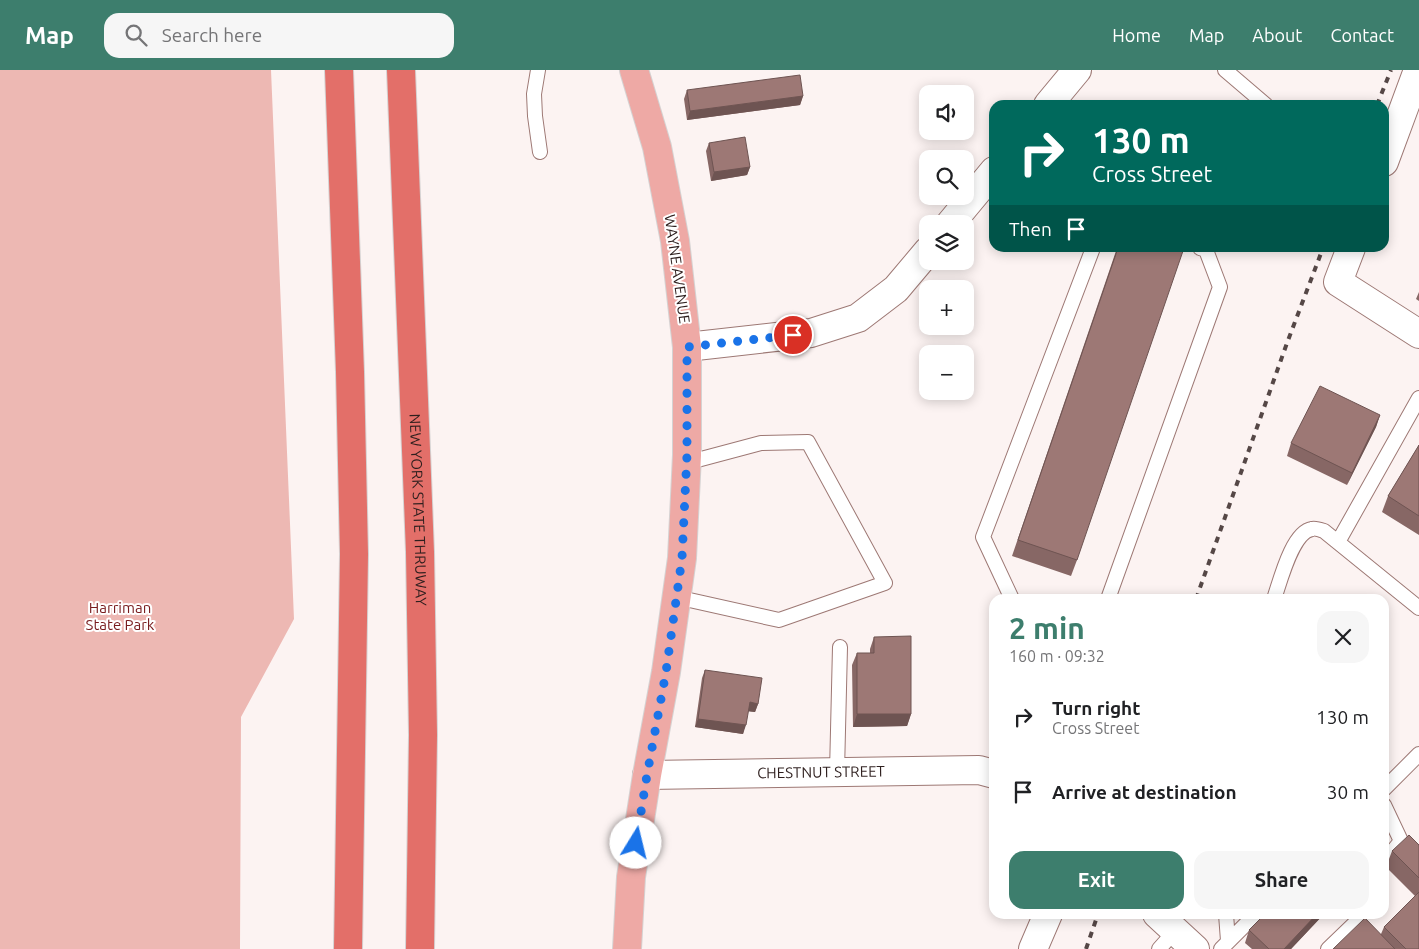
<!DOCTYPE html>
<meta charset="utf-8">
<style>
body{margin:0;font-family:Ubuntu,sans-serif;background:#f6f6f6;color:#202124;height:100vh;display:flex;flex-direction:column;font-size:19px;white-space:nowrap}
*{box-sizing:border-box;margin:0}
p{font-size:16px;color:#757577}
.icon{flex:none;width:28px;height:28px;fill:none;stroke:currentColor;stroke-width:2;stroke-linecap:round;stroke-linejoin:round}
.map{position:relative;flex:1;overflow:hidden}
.side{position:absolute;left:989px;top:524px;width:400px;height:325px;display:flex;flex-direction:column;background:#fff;border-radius:15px;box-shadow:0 2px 12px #0003}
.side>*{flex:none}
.top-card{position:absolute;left:989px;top:30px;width:400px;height:152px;border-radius:15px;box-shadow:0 2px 12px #0003;background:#00695c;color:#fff;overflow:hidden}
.tools{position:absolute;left:919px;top:15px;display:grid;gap:10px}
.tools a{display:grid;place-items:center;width:55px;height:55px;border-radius:10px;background:#fff;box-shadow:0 2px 12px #0003;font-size:25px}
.pin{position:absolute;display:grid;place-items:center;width:42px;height:42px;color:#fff;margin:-21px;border:2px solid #fff;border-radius:50%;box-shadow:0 1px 5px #0007}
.me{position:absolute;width:55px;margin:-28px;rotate:9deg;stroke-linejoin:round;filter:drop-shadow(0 0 4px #0008)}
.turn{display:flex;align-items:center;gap:18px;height:105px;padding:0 20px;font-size:22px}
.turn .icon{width:65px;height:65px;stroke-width:2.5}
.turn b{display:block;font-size:35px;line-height:42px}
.then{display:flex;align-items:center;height:48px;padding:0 20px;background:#0003;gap:10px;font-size:19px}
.round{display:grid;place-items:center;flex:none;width:52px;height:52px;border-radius:15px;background:#f6f6f6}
.overview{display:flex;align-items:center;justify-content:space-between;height:85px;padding:0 20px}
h1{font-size:30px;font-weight:700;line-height:38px;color:#3d7e6d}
.action{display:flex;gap:10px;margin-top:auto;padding:10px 20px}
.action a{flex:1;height:58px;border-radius:15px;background:#3d7e6d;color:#fff;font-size:20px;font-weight:700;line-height:58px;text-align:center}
.action a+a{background:#f6f6f6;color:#202124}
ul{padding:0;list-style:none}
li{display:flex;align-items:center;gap:15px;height:75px;padding:0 20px}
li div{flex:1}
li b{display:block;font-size:19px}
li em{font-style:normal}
header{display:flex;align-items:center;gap:30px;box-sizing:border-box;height:70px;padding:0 25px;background:#3d7e6d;color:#fff}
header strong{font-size:24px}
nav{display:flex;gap:28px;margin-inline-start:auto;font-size:18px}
.search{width:350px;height:45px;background:#f6f6f6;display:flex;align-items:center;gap:12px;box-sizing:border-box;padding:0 18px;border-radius:15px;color:#757577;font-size:19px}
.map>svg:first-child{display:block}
.green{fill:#edb8b3}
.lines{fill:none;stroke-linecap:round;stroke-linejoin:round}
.lane-casing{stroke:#9d7874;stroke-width:16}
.street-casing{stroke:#9d7874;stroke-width:30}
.primary-casing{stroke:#d5d2d2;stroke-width:30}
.highway-casing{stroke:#d5d2d2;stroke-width:30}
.lane{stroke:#fff;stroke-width:14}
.street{stroke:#fff;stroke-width:28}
.primary{stroke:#eea9a5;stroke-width:28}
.highway{stroke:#e36f69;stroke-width:28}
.rail{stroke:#554746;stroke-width:4;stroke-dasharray:6 6;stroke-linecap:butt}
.wall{fill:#876765}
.shaded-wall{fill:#6e5452}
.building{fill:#9d7875;stroke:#6e5452}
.route{stroke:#1a73e8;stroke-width:9;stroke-dasharray:0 16.2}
.labels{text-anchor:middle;stroke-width:4;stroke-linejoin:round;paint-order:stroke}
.street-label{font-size:15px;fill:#2e1f1e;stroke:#fff}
.park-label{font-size:15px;fill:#781b1d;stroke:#fff}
</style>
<header>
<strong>Map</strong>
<div class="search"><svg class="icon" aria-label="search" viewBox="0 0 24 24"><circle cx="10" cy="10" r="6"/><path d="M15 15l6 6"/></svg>Search here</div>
<nav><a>Home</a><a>Map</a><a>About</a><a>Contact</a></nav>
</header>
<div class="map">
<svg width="1419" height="879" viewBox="0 0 1419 879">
<rect width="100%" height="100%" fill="#fcf3f2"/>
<path class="green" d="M 0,0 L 271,0 L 294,549 L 241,647 L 240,879 L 0,879 Z"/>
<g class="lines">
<defs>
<path id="lane" d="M 538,0 L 534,24 L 535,46 L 540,82
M 1225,0 L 1266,35
M 1338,472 L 1419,328
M 676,527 L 779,550 L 885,513 L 808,372 L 761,373 L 686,393
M 1012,529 L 983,467 L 1093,178
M 1108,529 L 1220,217 L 1206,180 L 1200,178
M 1274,529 C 1280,512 1292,462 1312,459 C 1315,458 1321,460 1324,461 L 1419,538
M 837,702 L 840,577
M 1384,719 L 1419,684
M 1384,735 L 1401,771 L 1384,792
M 1226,844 L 1228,871
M 1159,879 L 1175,861
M 1221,879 L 1256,844
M 1328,879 L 1355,853 L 1358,844"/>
<g id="street">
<path d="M 1048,35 L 1077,0"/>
<path d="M 1384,92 L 1418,0"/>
<path d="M 950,154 L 994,101"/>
<path d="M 1351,178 L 1338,212 L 1419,264"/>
<path d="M 687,277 L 811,263 L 858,248 L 896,219 L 928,181"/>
<path id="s1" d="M 647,705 L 979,700 L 994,704"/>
<path d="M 1157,844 L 1195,879"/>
<path d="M 1033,879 L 1048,844"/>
</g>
<path id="primary" d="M 627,879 L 631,807 L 647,705 L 666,602 L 682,488 L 687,385 L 687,277 L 675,171 L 657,77 L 634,0"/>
<g id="highway">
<path d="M 339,0 L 350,302 L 354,484 L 348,879"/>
<path id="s2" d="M 401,0 L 420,482 L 423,665 L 420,879"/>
</g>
</defs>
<use href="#lane" class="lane-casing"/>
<use href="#street" class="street-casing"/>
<use href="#primary" class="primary-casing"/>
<use href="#highway" class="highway-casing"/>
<use href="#lane" class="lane"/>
<use href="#street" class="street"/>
<use href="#primary" class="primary"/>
<use href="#highway" class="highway"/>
<path class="rail" d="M 1377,35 L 1391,0
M 1196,529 L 1287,273 L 1323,178
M 1086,879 L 1098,844"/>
</g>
<path class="wall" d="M 687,20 L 803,26 L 800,35 L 687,50 L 684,29 Z
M 709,73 L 750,97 L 747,105 L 711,111 L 706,81 Z
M 1117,178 L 1077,490 L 1071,506 L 1012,486 Z
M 1419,222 L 1419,231 L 1416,229 Z
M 1380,345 L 1376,357 L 1347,415 L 1287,386 L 1291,373 Z
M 1419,375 L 1419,465 L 1382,442 L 1388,426 Z
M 874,567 L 911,644 L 907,656 L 853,657 L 852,595 L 857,583 L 870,583 L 870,579 Z
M 705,600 L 758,634 L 755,642 L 748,641 L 743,664 L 695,657 L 702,608 Z
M 1419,775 L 1419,879 L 1333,879 L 1381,864 L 1384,857 L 1415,826 L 1386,797 L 1392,781 Z
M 1324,844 L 1291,879 L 1252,879 L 1245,873 L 1249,860 Z"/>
<path class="shaded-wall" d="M 803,26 L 800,35 L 687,50 L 690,41 Z
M 750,97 L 747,105 L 711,111 L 714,102 Z
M 1380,345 L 1376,357 L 1347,415 L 1352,403 Z
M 750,632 L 758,634 L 755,642 L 746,641 Z
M 857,644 L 911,644 L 907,656 L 853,657 Z
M 698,649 L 746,655 L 743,664 L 695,657 Z
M 1317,844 L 1324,844 L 1291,879 L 1284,879 Z"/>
<path class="building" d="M 800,5 L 803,26 L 690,41 L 687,20 Z
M 745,67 L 750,97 L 714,102 L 709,73 Z
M 1118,178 L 1184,178 L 1077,490 L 1018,470 Z
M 1320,316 L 1380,345 L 1352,403 L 1291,373 Z
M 1419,375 L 1419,446 L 1388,426 Z
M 911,566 L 911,644 L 857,644 L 857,583 L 874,583 L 874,567 Z
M 705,600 L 762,608 L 758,634 L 750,632 L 746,655 L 698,649 Z
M 1409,765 L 1419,775 L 1419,808 L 1392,781 Z
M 1419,822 L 1419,879 L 1406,879 L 1384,857 Z
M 1265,844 L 1317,844 L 1284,879 L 1269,879 L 1249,860 Z
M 1365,848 L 1395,879 L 1333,879 Z"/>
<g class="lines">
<path class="route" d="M 636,773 L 647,705 L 666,602 L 682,488 L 687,385 L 687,277 L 793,265"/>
</g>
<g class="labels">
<g class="street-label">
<text transform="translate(677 199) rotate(82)" y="5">WAYNE AVENUE</text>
<text dy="5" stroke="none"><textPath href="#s2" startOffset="440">NEW YORK STATE THRUWAY</textPath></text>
<text dy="5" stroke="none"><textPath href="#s1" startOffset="174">CHESTNUT STREET</textPath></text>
</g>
<g class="park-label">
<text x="120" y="543">Harriman<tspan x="120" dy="17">State Park</tspan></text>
</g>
</g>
</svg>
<div class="tools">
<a><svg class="icon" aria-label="sound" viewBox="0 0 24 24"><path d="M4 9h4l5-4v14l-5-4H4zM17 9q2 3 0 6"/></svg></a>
<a><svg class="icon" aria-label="search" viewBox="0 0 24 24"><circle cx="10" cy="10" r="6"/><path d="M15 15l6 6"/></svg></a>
<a><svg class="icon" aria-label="layers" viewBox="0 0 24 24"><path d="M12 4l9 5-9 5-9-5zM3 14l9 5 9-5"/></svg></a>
<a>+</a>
<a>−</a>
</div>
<div class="pin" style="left:793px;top:265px;background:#d93025"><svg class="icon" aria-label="arrive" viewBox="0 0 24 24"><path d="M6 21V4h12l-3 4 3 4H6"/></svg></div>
<svg class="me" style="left:636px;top:773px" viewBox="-20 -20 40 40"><circle r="19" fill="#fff"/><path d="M0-13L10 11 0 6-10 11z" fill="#1a73e8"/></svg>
<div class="top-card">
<div class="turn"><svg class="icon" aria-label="right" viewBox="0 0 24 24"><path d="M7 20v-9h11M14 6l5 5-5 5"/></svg><div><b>130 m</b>Cross Street</div></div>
<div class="then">Then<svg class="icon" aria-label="arrive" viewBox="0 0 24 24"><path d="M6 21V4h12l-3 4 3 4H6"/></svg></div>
</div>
<section class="side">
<div class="overview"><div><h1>2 min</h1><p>160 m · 09:32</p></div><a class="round"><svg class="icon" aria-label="close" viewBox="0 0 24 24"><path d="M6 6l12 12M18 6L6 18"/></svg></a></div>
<ul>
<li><svg class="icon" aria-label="right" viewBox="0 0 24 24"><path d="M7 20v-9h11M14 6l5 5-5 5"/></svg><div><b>Turn right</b><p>Cross Street</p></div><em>130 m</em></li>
<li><svg class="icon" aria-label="arrive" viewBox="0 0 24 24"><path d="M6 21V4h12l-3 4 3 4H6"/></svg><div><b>Arrive at destination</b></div><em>30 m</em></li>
</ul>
<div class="action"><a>Exit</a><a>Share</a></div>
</section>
</div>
